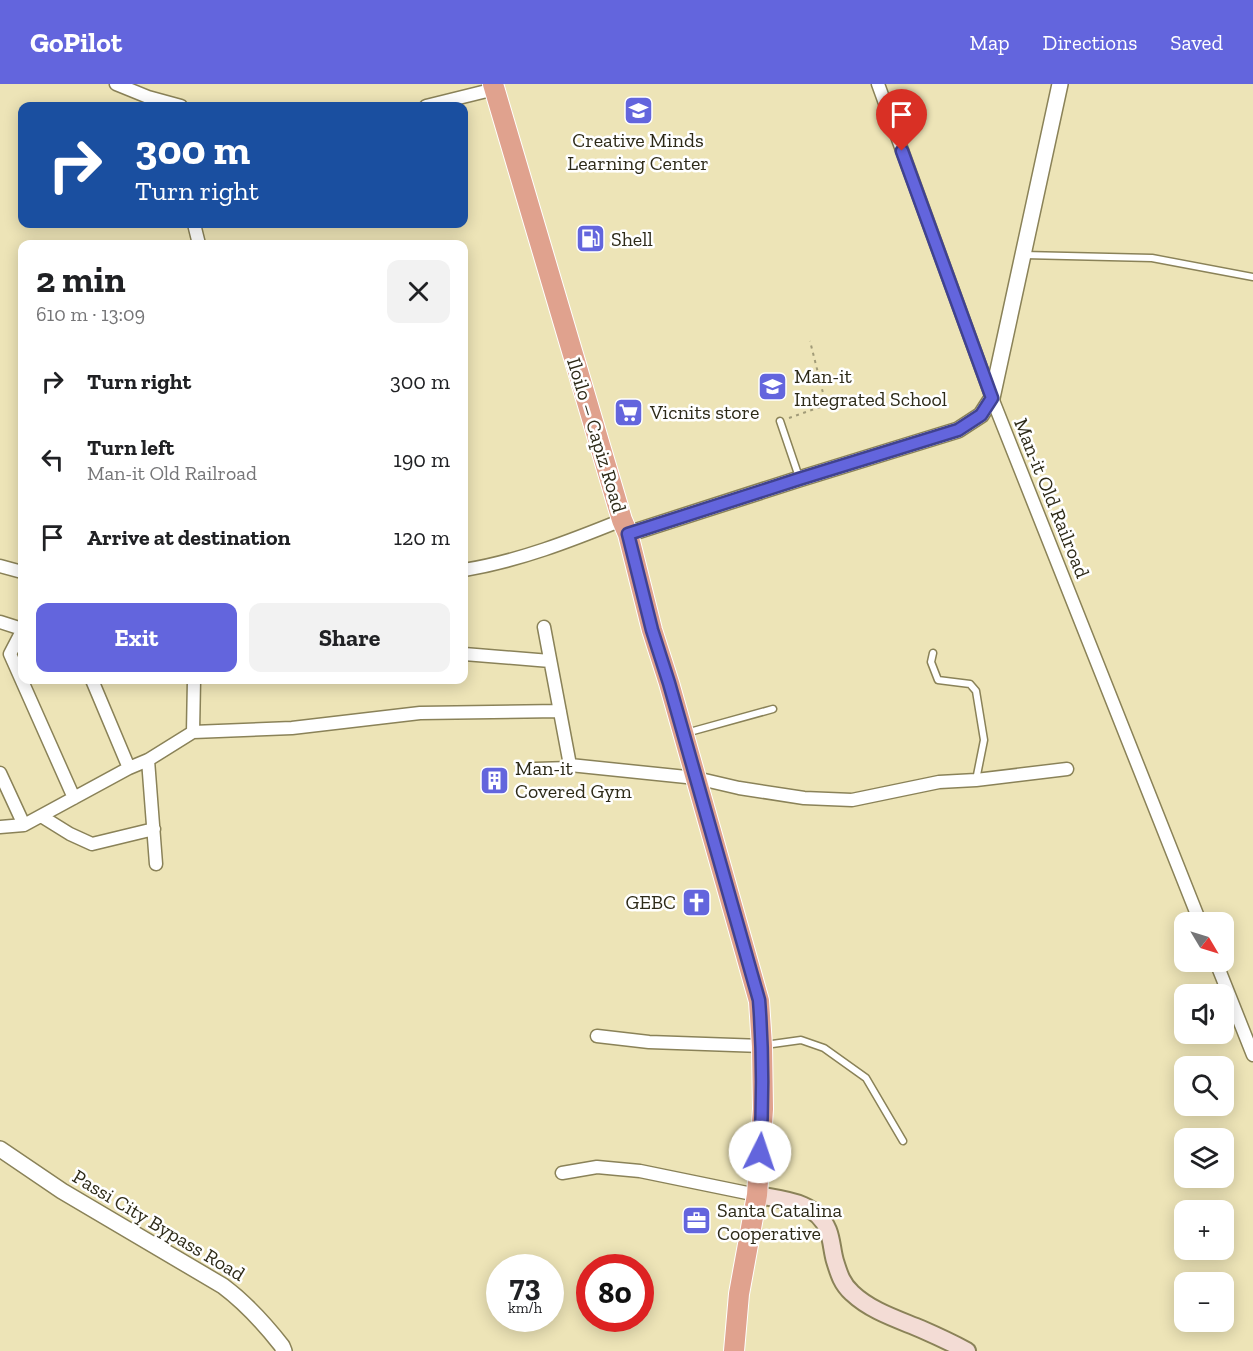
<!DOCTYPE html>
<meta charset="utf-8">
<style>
body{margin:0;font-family:"Zilla Slab",serif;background:#f2f2f2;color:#202124;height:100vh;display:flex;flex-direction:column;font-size:22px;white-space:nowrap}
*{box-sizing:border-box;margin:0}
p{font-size:20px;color:#757577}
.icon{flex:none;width:33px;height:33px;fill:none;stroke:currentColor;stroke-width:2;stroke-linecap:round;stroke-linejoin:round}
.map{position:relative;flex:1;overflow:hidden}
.details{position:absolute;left:18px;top:156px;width:450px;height:444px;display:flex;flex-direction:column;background:#fff;border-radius:12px;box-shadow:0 3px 15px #0003}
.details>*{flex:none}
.hud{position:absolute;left:18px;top:18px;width:450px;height:126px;border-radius:12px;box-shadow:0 3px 15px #0003;background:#1a4fa0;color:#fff;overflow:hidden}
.needle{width:39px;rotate:128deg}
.controls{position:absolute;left:1174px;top:828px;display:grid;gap:12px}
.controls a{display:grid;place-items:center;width:60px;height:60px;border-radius:12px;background:#fff;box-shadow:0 3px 15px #0003;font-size:30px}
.speed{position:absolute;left:486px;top:1170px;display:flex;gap:12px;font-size:30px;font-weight:700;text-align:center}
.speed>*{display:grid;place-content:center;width:78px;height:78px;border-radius:50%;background:#fff;box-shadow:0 3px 15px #0003;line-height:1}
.speed small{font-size:15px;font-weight:400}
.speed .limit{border:9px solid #d22;background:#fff;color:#111}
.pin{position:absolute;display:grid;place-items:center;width:51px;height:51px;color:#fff;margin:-62px -26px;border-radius:50% 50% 50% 0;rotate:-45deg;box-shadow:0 0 6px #0007}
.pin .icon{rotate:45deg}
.me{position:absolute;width:66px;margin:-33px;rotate:4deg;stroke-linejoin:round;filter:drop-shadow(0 0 4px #0008)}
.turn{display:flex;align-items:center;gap:21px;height:126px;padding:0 18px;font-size:27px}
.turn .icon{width:78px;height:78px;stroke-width:2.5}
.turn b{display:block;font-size:42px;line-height:51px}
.round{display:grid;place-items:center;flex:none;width:63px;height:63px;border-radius:12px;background:#f2f2f2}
.overview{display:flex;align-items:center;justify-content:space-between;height:102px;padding:0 18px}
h1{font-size:36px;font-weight:700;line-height:45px}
.primary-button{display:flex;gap:12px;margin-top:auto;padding:12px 18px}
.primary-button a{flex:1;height:69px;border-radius:12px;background:#6365dd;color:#fff;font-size:24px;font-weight:700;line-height:69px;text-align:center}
.primary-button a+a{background:#f2f2f2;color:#202124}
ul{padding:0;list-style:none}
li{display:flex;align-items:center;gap:18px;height:78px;padding:0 18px}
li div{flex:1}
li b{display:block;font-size:22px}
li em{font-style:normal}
header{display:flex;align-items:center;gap:36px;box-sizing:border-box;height:84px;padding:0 30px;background:#6365dd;color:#fff}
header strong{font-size:28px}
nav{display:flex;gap:33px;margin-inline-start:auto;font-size:21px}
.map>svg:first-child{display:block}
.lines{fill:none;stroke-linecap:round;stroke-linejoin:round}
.service-casing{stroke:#8a8258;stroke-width:9}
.minor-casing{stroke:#8a8258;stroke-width:15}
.tertiary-casing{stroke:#8a8258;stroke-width:18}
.secondary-casing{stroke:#8a8258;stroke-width:20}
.trunk-casing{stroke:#fff;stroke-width:22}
.path{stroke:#a19b78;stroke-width:2;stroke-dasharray:3 4.5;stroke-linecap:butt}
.service{stroke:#fff;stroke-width:6}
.minor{stroke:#fff;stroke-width:12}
.tertiary{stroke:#fff;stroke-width:15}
.secondary{stroke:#f3dcd5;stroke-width:16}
.trunk{stroke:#e0a28e;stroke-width:20}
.route-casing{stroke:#404290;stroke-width:15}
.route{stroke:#6365dd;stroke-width:10}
.labels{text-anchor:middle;stroke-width:5;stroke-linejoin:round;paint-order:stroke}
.poi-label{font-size:20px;fill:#2d2a18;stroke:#fff;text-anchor:start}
.street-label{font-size:20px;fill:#2d2a18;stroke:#fff}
</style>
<header>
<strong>GoPilot</strong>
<nav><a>Map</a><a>Directions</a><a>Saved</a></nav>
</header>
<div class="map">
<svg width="1253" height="1267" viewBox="0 0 1253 1267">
<rect width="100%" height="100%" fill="#ede4b7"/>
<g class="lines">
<defs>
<path id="service" d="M 1024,171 L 1152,174 L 1253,193
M 780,337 L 799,393
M 933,569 L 931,578 L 938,596 L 970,600 L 976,607 L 984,656 L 976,696
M 686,649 L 773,625
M 535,682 L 570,681
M 765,961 L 801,956 L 824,964 L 866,994 L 903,1057"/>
<path id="minor" d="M 116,0 L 148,13 L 181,22
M 878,0 L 992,314 L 1200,838
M 426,22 L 495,5
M 194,140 L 199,160
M 0,482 L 22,488
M 464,486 C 519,477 570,457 622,436
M 0,538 L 22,545
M 544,543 L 570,681 L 696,694 L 739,704 L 804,714 L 852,716 L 939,698 L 976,696 L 1067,685
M 22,547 L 10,570 L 74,714
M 464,570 L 550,577
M 92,596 L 129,684
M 193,648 L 194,596
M 148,676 L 156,780
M 0,689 L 24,741
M 41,732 L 70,750 L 92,760 L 154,745
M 0,743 L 24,741 L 129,684 L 148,676 L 193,648 L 292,644 L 420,629 L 560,627
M 1216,878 L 1253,971
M 597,952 L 649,958 L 762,962
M 562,1089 L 597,1083 L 640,1087 L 757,1111"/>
<path id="tertiary" d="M 628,450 L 799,395 L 958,346 L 981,331 L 992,314 L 1060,0
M 0,1065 L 62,1107 L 223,1202 C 247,1220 264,1239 282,1262 L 284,1267"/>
<path id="secondary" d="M 757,1111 C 783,1116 816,1117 828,1146 C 832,1156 832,1167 835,1177 C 839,1190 842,1200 852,1209 C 871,1227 897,1235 921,1245 C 937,1252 952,1259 967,1267"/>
<path id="trunk" d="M 493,0 L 622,436 L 628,450 L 652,546 L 669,599 L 759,917 L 762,962 L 763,1025 L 757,1111 L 739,1210 L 734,1267"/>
</defs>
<use href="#service" class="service-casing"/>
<use href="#minor" class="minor-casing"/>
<use href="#tertiary" class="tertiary-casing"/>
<use href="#secondary" class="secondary-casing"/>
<use href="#trunk" class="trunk-casing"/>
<path class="path" d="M 789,334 L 826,321 L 810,257"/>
<use href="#service" class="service"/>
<use href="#minor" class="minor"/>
<use href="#tertiary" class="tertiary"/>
<use href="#secondary" class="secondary"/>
<use href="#trunk" class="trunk"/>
</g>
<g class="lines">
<defs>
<path id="route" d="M 760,1068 C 763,1017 763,967 759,916 L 669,599 L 652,546 L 628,450 L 799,395 L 958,346 L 981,331 L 992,314 L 902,67"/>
</defs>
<use href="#route" class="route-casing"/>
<use href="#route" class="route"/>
</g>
<defs>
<symbol id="school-square" viewBox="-11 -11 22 22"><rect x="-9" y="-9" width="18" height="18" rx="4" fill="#6365dd" stroke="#fff"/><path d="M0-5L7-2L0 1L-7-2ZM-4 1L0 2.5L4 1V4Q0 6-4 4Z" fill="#fff"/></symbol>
<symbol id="fuel-square" viewBox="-11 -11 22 22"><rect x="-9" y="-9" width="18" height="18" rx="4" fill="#6365dd" stroke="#fff"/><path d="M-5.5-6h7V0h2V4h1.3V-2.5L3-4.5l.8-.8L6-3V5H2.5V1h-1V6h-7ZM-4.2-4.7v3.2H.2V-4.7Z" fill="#fff"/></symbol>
<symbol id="supermarket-square" viewBox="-11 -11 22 22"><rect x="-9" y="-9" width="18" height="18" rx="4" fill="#6365dd" stroke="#fff"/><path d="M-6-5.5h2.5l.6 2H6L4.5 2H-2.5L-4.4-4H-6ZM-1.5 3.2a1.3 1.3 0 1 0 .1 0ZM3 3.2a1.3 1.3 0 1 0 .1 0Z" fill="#fff"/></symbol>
<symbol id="building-square" viewBox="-11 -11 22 22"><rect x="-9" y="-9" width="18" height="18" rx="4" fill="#6365dd" stroke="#fff"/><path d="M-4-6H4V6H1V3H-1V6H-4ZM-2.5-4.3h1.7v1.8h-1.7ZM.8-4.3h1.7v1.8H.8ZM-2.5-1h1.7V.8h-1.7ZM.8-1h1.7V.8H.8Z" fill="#fff"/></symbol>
<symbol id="church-square" viewBox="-11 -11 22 22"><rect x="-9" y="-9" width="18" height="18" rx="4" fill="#6365dd" stroke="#fff"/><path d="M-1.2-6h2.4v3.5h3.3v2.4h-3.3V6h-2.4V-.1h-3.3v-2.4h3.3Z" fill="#fff"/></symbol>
<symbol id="office-square" viewBox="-11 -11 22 22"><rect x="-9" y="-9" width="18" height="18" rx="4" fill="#6365dd" stroke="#fff"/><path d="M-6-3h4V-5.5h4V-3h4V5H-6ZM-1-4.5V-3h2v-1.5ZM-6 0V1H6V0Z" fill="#fff"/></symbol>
</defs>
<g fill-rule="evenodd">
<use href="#school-square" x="622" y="10" width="33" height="33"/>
<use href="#fuel-square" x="574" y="138" width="33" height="33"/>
<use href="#school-square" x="756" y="286" width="33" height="33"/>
<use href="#supermarket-square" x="612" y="312" width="33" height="33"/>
<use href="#building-square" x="478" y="680" width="33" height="33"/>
<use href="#church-square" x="680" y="802" width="33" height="33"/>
<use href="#office-square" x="680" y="1120" width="33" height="33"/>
</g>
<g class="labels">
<g class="poi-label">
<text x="638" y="63" text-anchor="middle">Creative Minds<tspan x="638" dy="23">Learning Center</tspan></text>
<text x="611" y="162">Shell</text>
<text x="794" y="299">Man-it<tspan x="794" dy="23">Integrated School</tspan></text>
<text x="650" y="335">Vicnits store</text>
<text x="515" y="691">Man-it<tspan x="515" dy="23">Covered Gym</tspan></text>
<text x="676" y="825" text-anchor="end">GEBC</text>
<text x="717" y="1133">Santa Catalina<tspan x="717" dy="23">Cooperative</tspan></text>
</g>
<g class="street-label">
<text transform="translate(597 351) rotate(73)" y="7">Iloilo – Capiz Road</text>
<text transform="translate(1052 414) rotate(68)" y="7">Man-it Old Railroad</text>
<text transform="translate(159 1141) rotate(31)" y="7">Passi City Bypass Road</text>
</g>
</g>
</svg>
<div class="controls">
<a><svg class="needle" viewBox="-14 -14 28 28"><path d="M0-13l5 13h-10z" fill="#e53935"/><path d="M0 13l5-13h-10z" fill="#757577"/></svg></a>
<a><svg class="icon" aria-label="sound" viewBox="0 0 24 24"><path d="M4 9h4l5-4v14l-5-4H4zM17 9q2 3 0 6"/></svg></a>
<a><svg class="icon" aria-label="search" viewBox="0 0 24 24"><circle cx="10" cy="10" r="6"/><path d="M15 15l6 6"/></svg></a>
<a><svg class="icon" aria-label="layers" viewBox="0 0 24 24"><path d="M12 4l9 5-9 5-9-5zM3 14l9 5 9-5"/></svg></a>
<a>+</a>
<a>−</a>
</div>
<div class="speed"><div>73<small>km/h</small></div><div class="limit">80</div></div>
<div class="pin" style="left:902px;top:67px;background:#d93025"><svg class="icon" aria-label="arrive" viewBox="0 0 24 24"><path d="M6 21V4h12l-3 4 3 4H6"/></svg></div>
<svg class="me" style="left:760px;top:1068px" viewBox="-20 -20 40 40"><circle r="19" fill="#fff"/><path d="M0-13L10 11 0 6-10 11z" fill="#6365dd"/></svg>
<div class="hud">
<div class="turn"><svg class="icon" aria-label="right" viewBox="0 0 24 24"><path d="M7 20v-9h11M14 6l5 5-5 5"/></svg><div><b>300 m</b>Turn right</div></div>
</div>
<section class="details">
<div class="overview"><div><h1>2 min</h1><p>610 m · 13:09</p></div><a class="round"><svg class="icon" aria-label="close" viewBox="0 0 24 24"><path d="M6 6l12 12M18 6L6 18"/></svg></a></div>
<ul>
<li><svg class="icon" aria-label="right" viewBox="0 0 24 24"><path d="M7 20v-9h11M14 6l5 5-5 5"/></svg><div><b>Turn right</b></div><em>300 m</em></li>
<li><svg class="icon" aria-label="left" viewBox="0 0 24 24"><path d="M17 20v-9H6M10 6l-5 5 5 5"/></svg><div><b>Turn left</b><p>Man-it Old Railroad</p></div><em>190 m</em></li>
<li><svg class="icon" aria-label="arrive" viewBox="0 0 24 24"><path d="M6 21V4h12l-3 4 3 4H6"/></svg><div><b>Arrive at destination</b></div><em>120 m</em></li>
</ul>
<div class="primary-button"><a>Exit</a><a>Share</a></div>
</section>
</div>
